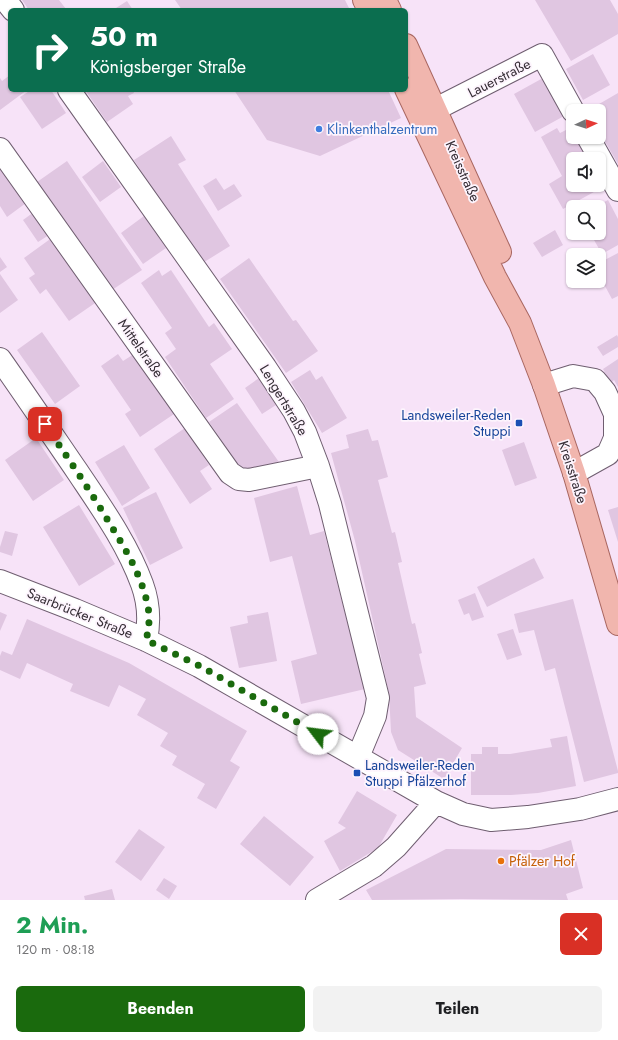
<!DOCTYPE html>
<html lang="de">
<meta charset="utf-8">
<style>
body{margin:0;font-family:Jost,sans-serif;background:#f2f2f2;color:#202124;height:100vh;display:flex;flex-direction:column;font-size:15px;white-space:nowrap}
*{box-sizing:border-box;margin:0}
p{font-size:13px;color:#757577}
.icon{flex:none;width:22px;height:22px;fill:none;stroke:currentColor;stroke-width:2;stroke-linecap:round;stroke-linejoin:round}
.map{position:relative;height:900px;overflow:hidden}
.side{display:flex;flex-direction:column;background:#fff;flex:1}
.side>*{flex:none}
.banner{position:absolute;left:8px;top:8px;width:400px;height:84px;border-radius:6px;box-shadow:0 1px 3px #0004;background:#0b6e4f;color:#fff;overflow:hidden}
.needle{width:26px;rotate:86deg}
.buttons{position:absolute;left:566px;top:104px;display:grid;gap:8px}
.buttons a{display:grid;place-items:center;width:40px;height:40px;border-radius:6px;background:#fff;box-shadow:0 1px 3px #0004;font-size:20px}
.pin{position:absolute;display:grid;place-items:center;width:34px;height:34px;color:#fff;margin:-17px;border-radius:8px;box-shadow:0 2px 6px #0006}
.me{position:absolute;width:44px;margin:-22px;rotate:300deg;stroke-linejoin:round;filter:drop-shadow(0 0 3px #0008)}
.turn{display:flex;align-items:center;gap:14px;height:84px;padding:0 16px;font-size:18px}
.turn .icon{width:52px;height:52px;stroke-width:2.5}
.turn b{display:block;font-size:28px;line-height:34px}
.round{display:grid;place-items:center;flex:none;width:42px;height:42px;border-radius:6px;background:#f2f2f2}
.head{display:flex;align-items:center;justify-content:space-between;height:68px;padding:0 16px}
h1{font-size:24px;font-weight:700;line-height:30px;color:#1e9e55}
.primary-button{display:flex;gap:8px;margin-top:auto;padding:8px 16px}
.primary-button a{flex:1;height:46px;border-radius:6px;background:#1a6a0d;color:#fff;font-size:16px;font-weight:700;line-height:46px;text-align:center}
.primary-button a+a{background:#f2f2f2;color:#202124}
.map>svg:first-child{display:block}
.building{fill:#e0c6e1}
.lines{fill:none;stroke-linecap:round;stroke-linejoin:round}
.minor-casing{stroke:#6f5e70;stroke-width:24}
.major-casing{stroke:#a96761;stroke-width:24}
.minor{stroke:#fff;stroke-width:22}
.major{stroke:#f1b6ae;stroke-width:22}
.route{stroke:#1a6a0d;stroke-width:7;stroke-dasharray:0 12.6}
.shop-dot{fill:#3f7fe0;stroke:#fdf4fd;stroke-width:1.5}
.transit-dot{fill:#1a4fb4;stroke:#fdf4fd;stroke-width:1.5}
.food-dot{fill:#e8710a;stroke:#fdf4fd;stroke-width:1.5}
.labels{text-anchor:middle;stroke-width:3.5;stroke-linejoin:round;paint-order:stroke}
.street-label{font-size:14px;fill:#352d35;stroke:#fdf4fd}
.shop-label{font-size:14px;fill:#366cbe;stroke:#fdf4fd;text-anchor:start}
.transit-label{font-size:14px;fill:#164399;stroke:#fdf4fd;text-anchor:end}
.food-label{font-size:14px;fill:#c56008;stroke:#fdf4fd;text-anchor:start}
</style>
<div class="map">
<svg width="618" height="900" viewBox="0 0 618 900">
<rect width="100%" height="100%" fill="#f7e3f8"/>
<path class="building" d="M 22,0 L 59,0 L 66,9 L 29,10 Z
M 175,0 L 345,0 L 350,10 L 182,10 Z
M 535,0 L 610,0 L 618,14 L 618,34 L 571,61 Z
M 127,1 L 133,10 L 117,10 L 116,8 Z
M 593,54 L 610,85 L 583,100 L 566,69 Z
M 10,75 L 10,90 L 27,90 L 0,110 L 0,78 L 2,81 Z
M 543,78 L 564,116 L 535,132 L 514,94 Z
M 31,90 L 51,90 L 66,113 L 42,129 L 20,97 Z
M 85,90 L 133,90 L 134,93 L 128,96 L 133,104 L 107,122 Z
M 234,90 L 388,90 L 401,118 L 320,156 L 267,140 Z
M 618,93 L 618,164 L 599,131 L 599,111 L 587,111 Z
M 557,128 L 560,133 L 570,128 L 573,133 L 573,137 L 575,137 L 587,159 L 573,159 L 573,185 L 599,185 L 599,180 L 603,187 L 563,209 L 549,184 L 562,176 L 541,137 Z
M 171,136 L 186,160 L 178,164 L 230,246 L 201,264 L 134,160 Z
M 67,161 L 142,270 L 112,290 L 37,182 Z
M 103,161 L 121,187 L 100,202 L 82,177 Z
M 0,165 L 26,203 L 7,217 L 0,206 Z
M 216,178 L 224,190 L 234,184 L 242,196 L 218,211 L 203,186 Z
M 608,200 L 618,219 L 618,245 L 602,254 L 590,233 L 599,233 L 599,207 L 595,207 Z
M 34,212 L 49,235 L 38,242 L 23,220 Z
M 144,216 L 166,248 L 143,264 L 121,233 Z
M 555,230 L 563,245 L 542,257 L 533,243 Z
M 53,237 L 98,301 L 69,321 L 46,289 L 40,294 L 29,278 L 35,274 L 24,258 Z
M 618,253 L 618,296 L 612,299 L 599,275 L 599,263 Z
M 0,257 L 7,267 L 0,272 Z
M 249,258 L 293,321 L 296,320 L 318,351 L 286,373 L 220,279 Z
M 159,270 L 162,276 L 171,270 L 209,327 L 214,323 L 232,349 L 210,364 L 234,399 L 206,418 L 165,357 L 176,349 L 165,333 L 172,328 L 141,283 Z
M 0,274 L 18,300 L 0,313 Z
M 42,332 L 80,386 L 55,404 L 17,350 Z
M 617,335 L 618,337 L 618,347 L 603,356 L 597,347 Z
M 118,354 L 123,361 L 134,354 L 174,414 L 140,437 L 125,414 L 131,410 L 101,366 Z
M 618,359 L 618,387 L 614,380 L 611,383 L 603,369 Z
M 310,370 L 316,380 L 322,376 L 347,418 L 322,433 L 291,382 Z
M 259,378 L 276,405 L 262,414 L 245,388 Z
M 237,403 L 254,427 L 279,462 L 244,473 L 209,422 Z
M 185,428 L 209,465 L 200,471 L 212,489 L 190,504 L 154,449 Z
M 368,429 L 372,441 L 378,440 L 388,477 L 378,480 L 392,533 L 395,532 L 402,562 L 398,563 L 405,594 L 412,624 L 415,623 L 422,653 L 419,654 L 426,684 L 414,687 L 416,717 L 462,748 L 444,779 L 398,750 L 391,732 L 389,693 L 355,541 L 331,453 L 349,448 L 346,435 Z
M 36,438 L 64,480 L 33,501 L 5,460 Z
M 524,442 L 537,478 L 515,486 L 502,450 Z
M 124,445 L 150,488 L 122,506 L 95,462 Z
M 297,486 L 310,535 L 324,531 L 350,633 L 352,633 L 365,689 L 301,704 L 291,661 L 317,654 L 292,556 L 270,562 L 254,498 Z
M 156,492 L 183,548 L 150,565 L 123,508 Z
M 79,505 L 115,564 L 79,586 L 43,527 Z
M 618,507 L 618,542 L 608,510 Z
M 5,531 L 18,534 L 12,556 L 0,552 L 0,547 Z
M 534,558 L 544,578 L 487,607 L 477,587 Z
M 475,593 L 484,617 L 472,621 L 469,613 L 464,615 L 458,600 Z
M 573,599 L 618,771 L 618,773 L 584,782 L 555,668 L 545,671 L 534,630 L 519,633 L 514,614 Z
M 0,612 L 7,615 L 0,631 Z
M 268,612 L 277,661 L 239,668 L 230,627 L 248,623 L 247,616 Z
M 27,619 L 129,663 L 247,731 L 230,761 L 240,767 L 216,809 L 197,798 L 205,784 L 172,765 L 177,756 L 160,746 L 168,733 L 137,715 L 146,699 L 119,685 L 109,707 L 70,691 L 73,684 L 27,663 L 20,679 L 0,670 L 0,656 L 2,651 L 12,655 Z
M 513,629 L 522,655 L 507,660 L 497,634 Z
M 567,736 L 576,786 L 538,793 L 511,795 L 471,795 L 471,754 L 482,754 L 482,747 L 498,747 L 498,754 L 510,754 L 552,747 L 550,739 Z
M 357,791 L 397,815 L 378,848 L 340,871 L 324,841 L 346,828 L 338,823 Z
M 264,816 L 314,857 L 290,886 L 240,844 Z
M 139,829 L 165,847 L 141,881 L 115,862 Z
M 571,840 L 583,888 L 566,894 L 568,900 L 461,899 L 372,900 L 366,890 L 446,849 L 541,850 Z
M 164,878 L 177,886 L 169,899 L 156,890 Z
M 112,889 L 115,900 L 85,900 L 84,896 Z"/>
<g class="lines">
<defs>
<path id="minor" d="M 5,0 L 13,10
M 69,90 L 265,367 L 294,411 L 305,432 L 318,466 L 330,504 L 378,698 L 375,716 L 358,757
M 420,117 L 542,55 L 573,111
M 588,137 L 618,190
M 0,149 L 230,473 L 239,479 L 249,480 L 318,466
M 0,359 C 26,396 51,433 77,471 C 101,507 127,543 142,584 C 149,603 150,620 146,640
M 544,385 L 573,376 L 595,380 L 605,392 L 615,414 L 615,438 L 608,454 L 574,473
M 0,581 L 75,610 L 146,640 L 199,666 L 436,802 L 463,814 L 491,820 L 528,817 L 580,809 L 618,799
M 317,900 L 374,866 L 396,847 L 436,802"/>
<path id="major" d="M 364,0 L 369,10
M 385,0 L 390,10
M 406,45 L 500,252
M 406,89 L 495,277 L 520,323 L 544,385 L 574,473 L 618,624"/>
</defs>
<use href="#minor" class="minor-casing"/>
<use href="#major" class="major-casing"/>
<use href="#minor" class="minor"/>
<use href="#major" class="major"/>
</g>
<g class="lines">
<path class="route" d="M 45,424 C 67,457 90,490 110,524 C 126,550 142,576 148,607 C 150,618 149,629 146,640 L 200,666 L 318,734"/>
</g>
<circle class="shop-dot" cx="319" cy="129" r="4"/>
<g class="transit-dot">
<rect x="515" y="419" width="8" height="8" rx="2"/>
<rect x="353" y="769" width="8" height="8" rx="2"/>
</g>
<circle class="food-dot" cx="501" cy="861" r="4"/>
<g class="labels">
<g class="street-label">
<text transform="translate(499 78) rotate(-27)" y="5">Lauerstraße</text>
<text transform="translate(463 171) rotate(66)" y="5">Kreisstraße</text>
<text transform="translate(141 348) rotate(55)" y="5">Mittelstraße</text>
<text transform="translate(284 400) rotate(59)" y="5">Lengertstraße</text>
<text transform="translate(573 472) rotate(72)" y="5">Kreisstraße</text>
<text transform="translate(80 613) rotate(22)" y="5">Saarbrücker Straße</text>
</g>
<g class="shop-label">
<text x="327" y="134">Klinkenthalzentrum</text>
</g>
<g class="transit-label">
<text x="511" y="420">Landsweiler-Reden<tspan x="511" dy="16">Stuppi</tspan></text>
<text x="365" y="770" text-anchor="start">Landsweiler-Reden<tspan x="365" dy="16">Stuppi Pfälzerhof</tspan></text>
</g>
<g class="food-label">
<text x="509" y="866">Pfälzer Hof</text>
</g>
</g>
</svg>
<div class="buttons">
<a><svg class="needle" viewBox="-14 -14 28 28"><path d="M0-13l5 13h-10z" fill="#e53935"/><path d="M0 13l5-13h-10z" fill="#757577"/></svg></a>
<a><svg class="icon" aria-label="sound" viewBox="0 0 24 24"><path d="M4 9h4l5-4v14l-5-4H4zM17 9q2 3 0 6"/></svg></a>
<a><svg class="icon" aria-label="search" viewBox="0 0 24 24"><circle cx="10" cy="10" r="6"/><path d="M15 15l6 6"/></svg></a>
<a><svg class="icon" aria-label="layers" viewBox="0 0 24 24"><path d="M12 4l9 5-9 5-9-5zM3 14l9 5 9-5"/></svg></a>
</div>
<div class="pin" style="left:45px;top:424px;background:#d93025"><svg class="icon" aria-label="arrive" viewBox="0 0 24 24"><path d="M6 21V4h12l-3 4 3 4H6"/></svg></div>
<svg class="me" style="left:318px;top:734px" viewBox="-20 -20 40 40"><circle r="19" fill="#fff"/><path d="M0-13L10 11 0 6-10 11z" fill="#1a6a0d"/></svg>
<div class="banner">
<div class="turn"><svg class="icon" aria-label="right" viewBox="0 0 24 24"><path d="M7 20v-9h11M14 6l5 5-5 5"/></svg><div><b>50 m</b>Königsberger Straße</div></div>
</div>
</div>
<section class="side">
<div class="head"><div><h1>2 Min.</h1><p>120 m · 08:18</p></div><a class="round" style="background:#d93025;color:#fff"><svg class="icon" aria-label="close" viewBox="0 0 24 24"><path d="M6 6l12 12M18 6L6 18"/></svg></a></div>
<div class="primary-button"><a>Beenden</a><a>Teilen</a></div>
</section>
